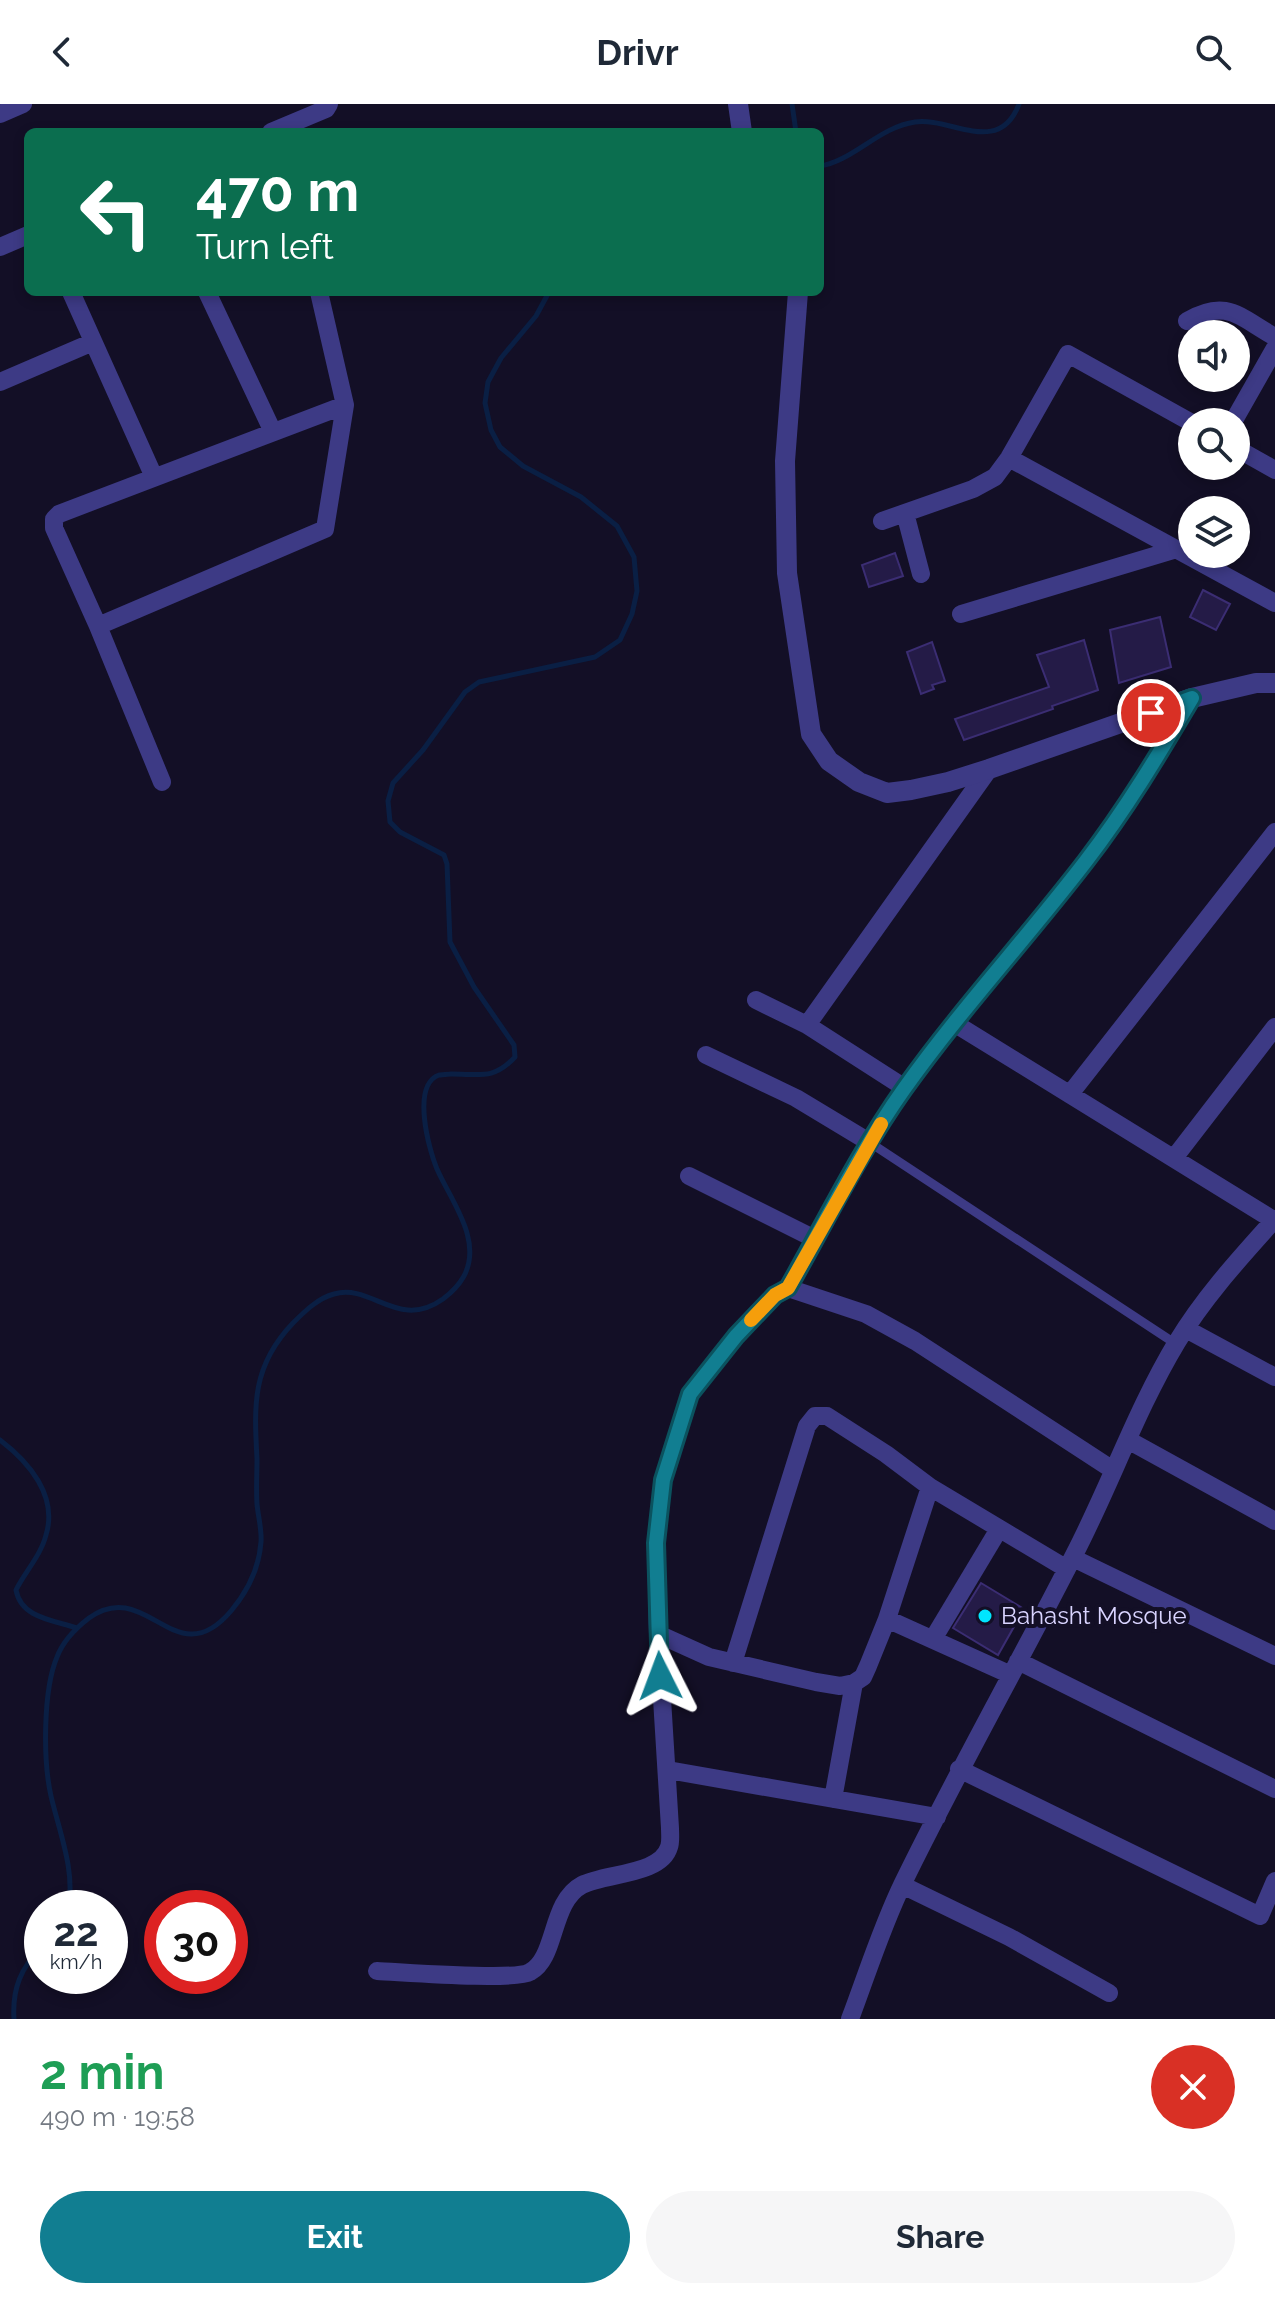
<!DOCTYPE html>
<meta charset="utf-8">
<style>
body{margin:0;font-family:Raleway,sans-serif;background:#f6f6f7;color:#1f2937;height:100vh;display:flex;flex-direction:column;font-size:30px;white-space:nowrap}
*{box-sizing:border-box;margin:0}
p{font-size:26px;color:#747a83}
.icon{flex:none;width:44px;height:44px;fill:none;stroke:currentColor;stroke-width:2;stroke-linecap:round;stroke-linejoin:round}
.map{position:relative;height:1915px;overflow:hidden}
.drawer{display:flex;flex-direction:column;background:#fff;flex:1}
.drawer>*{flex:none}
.hud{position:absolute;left:24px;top:24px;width:800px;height:168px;border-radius:12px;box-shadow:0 4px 12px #0003;background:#0b6e4f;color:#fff;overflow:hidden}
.tools{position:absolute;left:1178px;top:216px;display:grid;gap:16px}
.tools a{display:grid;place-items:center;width:72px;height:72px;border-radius:50%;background:#fff;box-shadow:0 4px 12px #0003;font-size:40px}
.speed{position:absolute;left:24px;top:1786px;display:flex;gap:16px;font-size:40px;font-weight:700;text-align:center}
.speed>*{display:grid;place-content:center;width:104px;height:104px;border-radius:50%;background:#fff;box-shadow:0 4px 12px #0003;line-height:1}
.speed small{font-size:20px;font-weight:400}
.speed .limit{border:12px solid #d22;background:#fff;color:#111}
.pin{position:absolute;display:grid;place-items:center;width:68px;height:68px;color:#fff;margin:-34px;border:4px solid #fff;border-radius:50%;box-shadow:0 2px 8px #0007}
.me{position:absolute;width:88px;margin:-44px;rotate:357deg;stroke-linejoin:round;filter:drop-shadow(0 0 6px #0008)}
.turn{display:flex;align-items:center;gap:28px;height:168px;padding:0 40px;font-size:36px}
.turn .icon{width:104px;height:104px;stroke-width:2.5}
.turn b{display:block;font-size:56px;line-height:68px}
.round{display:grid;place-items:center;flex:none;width:84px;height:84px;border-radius:42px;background:#f6f6f7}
.head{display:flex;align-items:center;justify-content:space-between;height:136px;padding:0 40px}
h1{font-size:48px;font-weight:700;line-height:60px;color:#1e9e55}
.cta{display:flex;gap:16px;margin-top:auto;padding:16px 40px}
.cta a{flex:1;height:92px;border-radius:48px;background:#117e91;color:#fff;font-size:32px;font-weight:700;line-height:92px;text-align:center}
.cta a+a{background:#f6f6f7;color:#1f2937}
header{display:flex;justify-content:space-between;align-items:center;height:104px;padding:0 40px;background:#fff;font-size:36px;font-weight:700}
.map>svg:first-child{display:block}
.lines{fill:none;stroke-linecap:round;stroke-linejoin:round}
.stream{stroke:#0a1f44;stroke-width:5}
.building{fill:#241b47;stroke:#3b2d73;stroke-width:2}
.service{stroke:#3d3a85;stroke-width:9}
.minor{stroke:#3d3a85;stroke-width:18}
.tertiary{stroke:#3d3a85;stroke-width:20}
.route-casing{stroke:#0b525e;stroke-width:20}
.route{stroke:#117e91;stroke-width:14}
.slow{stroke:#f59e0b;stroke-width:14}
.poi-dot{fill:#00e5ff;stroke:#130f26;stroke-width:3}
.labels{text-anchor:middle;stroke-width:8;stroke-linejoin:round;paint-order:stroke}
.poi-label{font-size:24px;fill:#d9d4ff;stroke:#130f26;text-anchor:start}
</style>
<header><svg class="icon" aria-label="back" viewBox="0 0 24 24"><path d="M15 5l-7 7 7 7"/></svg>Drivr<svg class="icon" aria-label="search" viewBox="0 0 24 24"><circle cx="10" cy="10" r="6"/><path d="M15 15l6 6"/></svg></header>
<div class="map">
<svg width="1275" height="1915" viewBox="0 0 1275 1915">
<rect width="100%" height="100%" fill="#130f26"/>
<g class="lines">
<path class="stream" d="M 792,0 L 796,28
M 820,62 C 853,57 879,23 915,18 C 951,13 999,53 1019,0
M 0,1336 C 29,1358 58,1392 46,1431 C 41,1451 25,1468 16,1486 C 21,1514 53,1516 77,1524
M 68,1804 C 76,1768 59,1727 51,1692 C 43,1657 43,1586 57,1553 C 63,1537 76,1524 89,1514 C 147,1472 175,1573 231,1507 C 248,1487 259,1464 261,1438 C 262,1426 258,1412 257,1400 C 256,1385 257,1370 257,1355 C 254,1300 252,1262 293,1219 C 304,1208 318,1194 334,1190 C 372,1179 398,1227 443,1195 C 451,1189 459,1181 464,1172 C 483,1136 451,1097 437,1065 C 429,1046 411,981 439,971 C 440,971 450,970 451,970 C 480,970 494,976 515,953 L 514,941 L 474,883 L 450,838 L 447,760 L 444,751 L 400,728 L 390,718 L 388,697 L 393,679 L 423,646 L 465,588 L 479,578 L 595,553 L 620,536 L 632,510 L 637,487 L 634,453 L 617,422 L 581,393 L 523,362 L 500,343 L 491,326 L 485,299 L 488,278 L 501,254 L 536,212 L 549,188
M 14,1915 C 12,1885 21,1863 42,1843"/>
</g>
<path class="building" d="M 895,449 L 903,472 L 869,483 L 862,461 Z
M 1203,486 L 1230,500 L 1216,526 L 1190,513 Z
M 1160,513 L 1171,563 L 1119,579 L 1110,526 Z
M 1084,536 L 1098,586 L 1052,602 L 1053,605 L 964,636 L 955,615 L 1049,583 L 1037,551 Z
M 932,538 L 945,577 L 932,581 L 934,585 L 921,590 L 907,548 Z
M 981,1479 L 1024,1505 L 998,1551 L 953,1524 Z"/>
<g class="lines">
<path class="service" d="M 869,1038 L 1176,1240"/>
<path class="minor" d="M 0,10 L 23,0
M 271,28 L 326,5 L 329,0
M 0,143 L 28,131
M 71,188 L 154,373
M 207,188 L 273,328
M 1187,217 C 1227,194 1239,213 1275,233
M 0,278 L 93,238
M 1233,318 L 1275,244
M 1236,344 L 1275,366
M 1009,354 L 1275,499
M 905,409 L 921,470
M 882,417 L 973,385 L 995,373 L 1009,354 L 1068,250 L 1192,319
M 961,510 L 1177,445
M 98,522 L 325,425 L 345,301 L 319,188
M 162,678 L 98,522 L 54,424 L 54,415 L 59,410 L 345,301
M 756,896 L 807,921 L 905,984
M 954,919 L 1275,1117
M 807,921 L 989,665
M 706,951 L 796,994 L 869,1038
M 1070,990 L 1275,728
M 1174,1054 L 1275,923
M 689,1072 L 815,1135
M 788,1184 L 866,1210 L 915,1237 L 1113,1366
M 1186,1225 L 1275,1273
M 1128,1336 L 1275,1417
M 1073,1454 L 1275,1552
M 887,1515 L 1011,1571
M 658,1530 L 656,1439 L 663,1376 L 690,1290 L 736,1232 L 775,1191 L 788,1184 C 826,1117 860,1048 904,985 C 960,905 1027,834 1086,757 C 1126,706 1159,650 1192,594
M 933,1535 L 999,1425
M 1018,1557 L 1275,1685
M 733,1559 L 807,1322 L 815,1312 L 827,1312 L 886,1350 L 930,1383 L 1067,1465
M 959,1665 L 1260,1812 L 1275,1777
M 668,1666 L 937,1713
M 833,1695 L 854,1579
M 902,1781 L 1009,1833 L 1109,1889
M 377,1867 C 402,1868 514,1877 530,1868 C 557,1854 550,1798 582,1781 C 605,1769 661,1771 669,1743 C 671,1738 670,1730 670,1724 L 658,1530 L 709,1553 L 816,1578 L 840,1582 L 854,1579 L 863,1573 L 868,1562 L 887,1515 L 930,1383
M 850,1915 C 867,1870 882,1822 903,1779 C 957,1668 1018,1561 1074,1451 C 1110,1382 1136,1306 1177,1238 C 1204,1193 1240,1154 1275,1115"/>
<path class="tertiary" d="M 738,0 L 742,28
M 798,188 L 785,357 L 787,469 L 811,630 L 829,657 L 859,678 L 887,689 L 911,686 L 948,678 L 989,665 L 1192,594 L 1256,579 L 1275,579"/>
</g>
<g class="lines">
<defs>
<path id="route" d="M 660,1572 L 656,1439 L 663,1376 L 690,1290 L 736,1232 L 775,1191 L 788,1184 C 826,1117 860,1047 904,985 C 961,905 1027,834 1086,757 C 1126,705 1159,650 1192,594 L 1151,609"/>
</defs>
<use href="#route" class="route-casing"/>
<use href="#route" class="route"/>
<path class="slow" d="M 751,1216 L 775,1191 L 788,1184 L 881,1020"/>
</g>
<circle class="poi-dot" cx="985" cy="1512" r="8"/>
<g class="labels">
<g class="poi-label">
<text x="1001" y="1520">Bahasht Mosque</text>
</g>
</g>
</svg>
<div class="tools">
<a><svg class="icon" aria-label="sound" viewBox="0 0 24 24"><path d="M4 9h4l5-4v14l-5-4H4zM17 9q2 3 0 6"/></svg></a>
<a><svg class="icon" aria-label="search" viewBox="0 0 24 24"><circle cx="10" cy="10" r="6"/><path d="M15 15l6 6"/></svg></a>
<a><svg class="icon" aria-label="layers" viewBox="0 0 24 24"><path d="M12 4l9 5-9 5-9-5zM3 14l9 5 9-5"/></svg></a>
</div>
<div class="speed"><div>22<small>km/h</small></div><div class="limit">30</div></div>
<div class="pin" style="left:1151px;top:609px;background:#d93025"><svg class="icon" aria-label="arrive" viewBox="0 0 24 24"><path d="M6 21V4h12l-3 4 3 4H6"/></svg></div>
<svg class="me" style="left:660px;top:1572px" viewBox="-20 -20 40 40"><path d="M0-17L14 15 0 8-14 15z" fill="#117e91" stroke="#fff" stroke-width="4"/></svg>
<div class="hud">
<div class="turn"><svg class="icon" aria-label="left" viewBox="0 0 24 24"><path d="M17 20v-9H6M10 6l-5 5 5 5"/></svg><div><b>470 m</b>Turn left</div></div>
</div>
</div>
<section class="drawer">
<div class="head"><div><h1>2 min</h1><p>490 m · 19:58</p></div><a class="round" style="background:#d93025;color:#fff"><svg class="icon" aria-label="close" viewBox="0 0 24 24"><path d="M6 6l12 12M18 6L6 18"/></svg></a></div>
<div class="cta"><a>Exit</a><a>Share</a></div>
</section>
